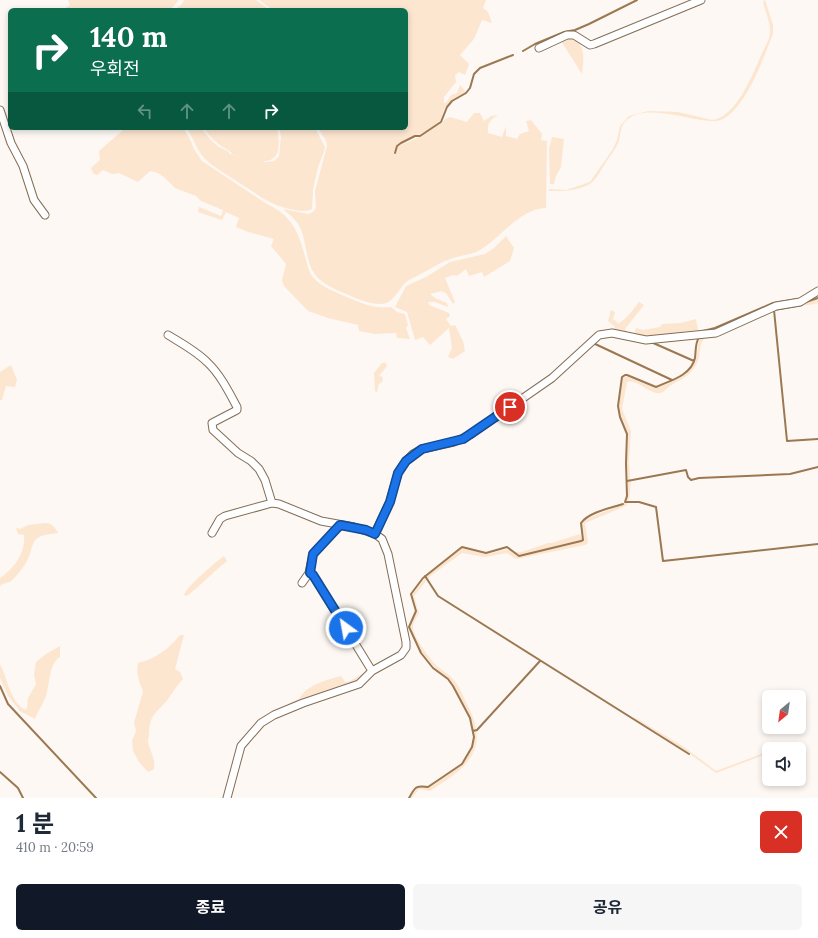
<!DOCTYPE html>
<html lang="ko">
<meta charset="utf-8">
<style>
body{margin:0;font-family:Lora,"Noto Sans KR",serif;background:#f6f6f7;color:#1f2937;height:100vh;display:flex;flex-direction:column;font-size:15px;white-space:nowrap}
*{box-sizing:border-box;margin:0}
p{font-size:13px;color:#747a83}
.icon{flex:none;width:22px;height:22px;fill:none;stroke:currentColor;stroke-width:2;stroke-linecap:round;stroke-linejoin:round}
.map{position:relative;height:798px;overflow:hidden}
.side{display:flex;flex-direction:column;background:#fff;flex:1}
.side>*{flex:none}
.banner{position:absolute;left:8px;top:8px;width:400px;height:122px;border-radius:6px;box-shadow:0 2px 6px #0003;background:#0b6e4f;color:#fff;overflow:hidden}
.needle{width:26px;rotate:209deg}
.tools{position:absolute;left:762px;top:690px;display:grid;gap:8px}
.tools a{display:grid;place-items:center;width:44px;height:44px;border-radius:6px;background:#fff;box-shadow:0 2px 6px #0003;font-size:20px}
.pin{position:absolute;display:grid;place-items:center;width:34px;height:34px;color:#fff;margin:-17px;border:2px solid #fff;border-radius:50%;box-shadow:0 1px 4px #0007}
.me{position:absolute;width:44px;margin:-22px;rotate:328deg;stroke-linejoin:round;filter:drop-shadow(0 0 3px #0008)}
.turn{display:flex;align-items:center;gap:14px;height:84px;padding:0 16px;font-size:18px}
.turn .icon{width:52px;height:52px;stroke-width:2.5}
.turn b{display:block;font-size:28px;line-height:34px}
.lanes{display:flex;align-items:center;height:38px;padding:0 16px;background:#0003;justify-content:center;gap:20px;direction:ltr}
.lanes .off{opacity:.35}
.round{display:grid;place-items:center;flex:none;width:42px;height:42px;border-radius:6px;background:#f6f6f7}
.head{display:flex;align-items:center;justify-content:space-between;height:68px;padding:0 16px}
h1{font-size:24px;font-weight:700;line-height:30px}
.action{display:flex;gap:8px;margin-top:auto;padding:8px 16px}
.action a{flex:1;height:46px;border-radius:6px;background:#111827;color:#fff;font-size:16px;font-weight:700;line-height:46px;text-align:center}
.action a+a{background:#f6f6f7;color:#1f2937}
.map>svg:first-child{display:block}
.green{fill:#fce6d0}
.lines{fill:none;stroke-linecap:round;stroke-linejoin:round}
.stream{stroke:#9b7852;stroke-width:2}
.minor-casing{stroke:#836d56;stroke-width:9}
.minor{stroke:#fff;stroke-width:7}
.route-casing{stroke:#114b97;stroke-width:10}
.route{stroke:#1a73e8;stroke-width:7}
</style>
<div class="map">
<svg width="818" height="798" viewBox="0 0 818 798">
<rect width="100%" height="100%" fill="#fdf8f3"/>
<path class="green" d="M 68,0 L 179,0 L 170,10 L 63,10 L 70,5 Z
M 184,0 L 256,0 L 270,10 L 174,10 L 181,5 Z
M 259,0 L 486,0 L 483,8 L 488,12 L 492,23 L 482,20 L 474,39 L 460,55 L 469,64 L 465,75 L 459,72 L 455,75 L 456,82 L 444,97 L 444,103 L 446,103 L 451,95 L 457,93 L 460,85 L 466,92 C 457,97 449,100 444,110 C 442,113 442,118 440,121 C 433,130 407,139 396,145 L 394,154 L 395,154 L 398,146 L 420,137 L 441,124 L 445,119 L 450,117 L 467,122 L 474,113 L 480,113 L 484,121 L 491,116 L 498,115 C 490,120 487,123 488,133 L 502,137 L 506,126 L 506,136 L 517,139 L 520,134 L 529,131 L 526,121 L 531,120 L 542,134 L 541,140 L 547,141 L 546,208 C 519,209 502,237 480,250 C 470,256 458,255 448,260 C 434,265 423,274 409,280 C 401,285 394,301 386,303 C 376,306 363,301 353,297 C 342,292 327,287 318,278 C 304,264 308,240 298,224 C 294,218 288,213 283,209 L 309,214 L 314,211 L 316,207 L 315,191 L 327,146 L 326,141 L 318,128 L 406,128 L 406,10 L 273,10 Z
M 765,0 L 773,25 L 773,34 C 764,56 742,121 714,121 C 697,121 678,114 660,113 C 649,112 637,112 628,119 C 620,125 621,133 619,141 C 616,148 611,155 606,162 C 602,168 597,179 590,184 C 578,191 562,191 549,191 L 549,189 L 566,190 L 590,182 L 613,149 L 617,140 L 620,126 L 629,116 L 648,111 L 678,112 L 712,120 C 736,118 754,72 762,53 C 765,47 770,39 770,33 C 771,23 765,11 763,2 Z
M 567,39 L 577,41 C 586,50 583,62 582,74 L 561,41 Z
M 130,128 L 183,128 L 190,139 L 194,149 L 202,161 L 267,204 C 292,216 298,231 305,256 C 307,263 308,270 312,276 C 322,288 336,292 349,298 C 363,304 376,309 391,307 L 397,312 L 405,314 L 408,325 L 406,328 L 410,339 L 397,338 L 396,333 L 375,334 L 359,331 L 358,325 L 328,318 L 308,311 L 284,286 L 282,280 L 286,264 L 271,246 L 274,239 L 248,232 L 236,227 L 239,218 L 226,212 L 222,220 L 198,212 L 199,207 L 221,216 L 223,210 L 201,201 L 196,196 L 175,188 L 164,177 L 158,173 L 150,171 L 138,182 L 119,173 L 112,174 L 103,170 L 97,175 L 93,173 L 91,168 L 100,160 L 99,151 L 123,130 Z
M 187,128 L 201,128 L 212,141 L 219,147 L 228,151 L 230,154 L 265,162 L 274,161 L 279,156 L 281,137 L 279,128 L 315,128 L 325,147 L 324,152 L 318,167 L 313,190 L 312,209 C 304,214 284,208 276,205 C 264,200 254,192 244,186 C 231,177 215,169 204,158 C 196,149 193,138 187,128 Z
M 204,128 L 277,128 C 286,170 262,164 232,154 C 229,149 225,149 221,146 C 214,141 208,135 204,128 Z
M 552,137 L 564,139 L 561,167 L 556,176 L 554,184 L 550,184 L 549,149 Z
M 506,236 L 514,248 L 510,261 L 484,277 L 482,272 L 469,276 L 466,269 L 457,276 L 453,275 L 445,278 L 455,302 L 453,304 L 446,293 L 441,291 L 430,294 L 435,298 L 447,303 L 448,307 L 435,302 L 428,302 L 429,305 L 449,313 L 450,316 L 446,319 L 451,326 L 455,325 L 463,341 L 465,351 L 453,359 L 448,357 L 452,348 L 449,328 L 430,345 L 423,337 L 415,340 L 407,312 L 395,307 L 406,286 L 426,277 L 450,262 L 485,254 L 494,248 Z
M 818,299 L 818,303 C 804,307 790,304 776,308 C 759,313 742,324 726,331 C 721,333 709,335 706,337 C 698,342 701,358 696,365 C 687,379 682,378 670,386 C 668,387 666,390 663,392 C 652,398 638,378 627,382 L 622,409 L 631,431 L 629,460 L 630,480 L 628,480 L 627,463 L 628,433 L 621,416 L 619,406 L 623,377 L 625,376 L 656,388 C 670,382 689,378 695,361 C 698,353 697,345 701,336 L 716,334 L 776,307 L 802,304 Z
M 639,302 L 644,305 L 625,329 L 629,335 L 613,331 L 615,327 L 608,321 L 611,310 L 615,312 L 613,319 L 617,322 L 618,324 C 626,319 633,310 639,302 Z
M 696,319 L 698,330 L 646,337 L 633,336 L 636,328 L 643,330 L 660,327 L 662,324 L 681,323 Z
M 382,363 L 386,363 L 387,366 L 379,376 L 383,377 L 382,382 L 379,384 L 377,392 L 375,391 L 374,373 Z
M 11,365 L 17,380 L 15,387 L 6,386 L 2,400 L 0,400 L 0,372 Z
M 628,481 L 631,482 L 629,501 L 626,506 L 585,523 L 588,543 L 585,545 L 516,559 L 507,553 L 485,557 L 462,553 L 429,577 L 429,581 L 426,576 L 462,548 L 487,554 L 509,549 L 518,557 L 583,541 L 582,522 L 591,517 L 625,503 L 627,501 Z
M 45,523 C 52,523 55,527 58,533 C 24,536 38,545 24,566 C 20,571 16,577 11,581 C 8,583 3,583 0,586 L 0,578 C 14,569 26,552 24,535 L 18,534 L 16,528 L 20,529 L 28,525 Z
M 580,534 L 582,539 L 577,541 L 527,554 L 517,555 L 514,552 L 522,552 L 548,543 L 552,543 Z
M 224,556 L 227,561 C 213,572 201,585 187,596 L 184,595 C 187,586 216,562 224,556 Z
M 425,578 L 426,581 L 414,596 L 419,613 C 417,617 413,622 413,627 C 412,635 430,659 436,665 C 441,670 448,673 453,679 C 460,686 463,697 468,706 C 490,749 468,767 433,789 L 430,791 L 419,789 L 412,798 L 410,798 L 418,787 L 430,787 L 459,767 L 465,760 L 472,749 L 475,738 L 472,724 L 468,713 L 450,680 L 437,670 L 421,652 L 410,628 L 417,609 L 412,595 Z
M 180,635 L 184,635 L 175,669 L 180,672 L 183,679 C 177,685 173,692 168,699 C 157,713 150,713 149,733 C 149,736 148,739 148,742 C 150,752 156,759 154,769 L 148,772 L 139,762 L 133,751 L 132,741 L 136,731 L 134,723 L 143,691 C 139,681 136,674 138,663 C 155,659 169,649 180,635 Z
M 60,646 L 60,657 C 49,664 50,681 47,692 C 45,702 38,710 35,719 L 20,711 L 8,696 L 0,678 L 0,664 C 8,679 9,700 25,710 L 27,708 L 28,698 L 36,684 L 34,675 L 36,662 L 46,654 Z
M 369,670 L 357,683 L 286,706 L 290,703 L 299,699 C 306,685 327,680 341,676 L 345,682 L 348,682 Z
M 633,717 L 636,718 L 684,747 L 716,771 L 769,751 L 769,753 L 716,773 L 686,751 Z"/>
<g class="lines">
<path class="stream" d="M 523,51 L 535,44 L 564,32 L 575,30 L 589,24 L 637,0
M 395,153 L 397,146 L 401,143 L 415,136 L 420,136 L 441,122 L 447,107 L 452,101 L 466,93 L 470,88 L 474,74 L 480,68 L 513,55
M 806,302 L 818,298
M 802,305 L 774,310 L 787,441 L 818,439
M 703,331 L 715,328 L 773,303 L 798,299
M 699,337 C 695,344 696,350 695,358 C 691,376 669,381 656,387 L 627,375 L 625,375 L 622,377 L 618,406 L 620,417 L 627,434 L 626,463 L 627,496 L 625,502 L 639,502 L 656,507 L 663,561 L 818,544
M 651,342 L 694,361
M 593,343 L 672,380
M 627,481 L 686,470 L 688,477 L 691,480 L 699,478 L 790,474 L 818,467
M 425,576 L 438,596 L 689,754
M 0,686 L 8,704 L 96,798
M 473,731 L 477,730 L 540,661
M 0,772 L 18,788 L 23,798
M 409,798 C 415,788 415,785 428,787 L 462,764 L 472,747 L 474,737 L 470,718 L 453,686 L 448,679 L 433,668 L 421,653 L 409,627 L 416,611 L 411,594 L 423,578 L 462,547 L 486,553 L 507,547 L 519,556 L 581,541 L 583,540 L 581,523 C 589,512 611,508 623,504"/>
<defs>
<path id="minor" d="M 539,48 L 567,35 L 574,35 L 590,45 L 594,44 L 701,0
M 0,110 L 11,143 L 23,166 L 34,200 L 45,215
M 168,335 C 181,343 196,351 207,362 C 220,374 229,392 237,407 L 237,410 L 212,423 L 213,430 L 238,453 L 251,461 L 259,469 L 265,480 L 272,503
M 212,533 L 220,519 L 225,516 L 272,503 L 279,504 L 321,521 L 354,527 L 375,534 L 382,539 L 388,554 L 406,642 L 406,648 L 401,655 L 372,671 L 359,684 L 303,703 L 274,715 L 261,723 L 241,746 L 227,798
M 375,534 L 390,501 L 398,473 L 406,461 L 413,454 L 422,449 L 454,442 L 470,435 L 552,378 L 599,335 L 612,333 L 646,340 L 716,333 L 776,306 L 800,302 L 818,291
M 309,573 L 313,575 L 372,671
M 302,583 L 309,573 L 313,554 L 340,525"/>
</defs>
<use href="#minor" class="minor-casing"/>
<use href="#minor" class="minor"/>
</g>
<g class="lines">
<defs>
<path id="route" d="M 346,628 L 313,575 L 310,573 L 313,554 L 340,525 L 366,530 L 375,534 L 390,502 L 398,473 L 406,461 L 422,449 L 463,439 L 510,407"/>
</defs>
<use href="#route" class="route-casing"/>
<use href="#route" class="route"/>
</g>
</svg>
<div class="tools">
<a><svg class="needle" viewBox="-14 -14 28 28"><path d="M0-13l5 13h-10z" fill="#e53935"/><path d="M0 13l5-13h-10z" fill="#747a83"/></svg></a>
<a><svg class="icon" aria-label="sound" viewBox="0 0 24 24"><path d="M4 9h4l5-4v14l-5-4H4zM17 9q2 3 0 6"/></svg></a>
</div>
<div class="pin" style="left:510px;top:407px;background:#d93025"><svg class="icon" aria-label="arrive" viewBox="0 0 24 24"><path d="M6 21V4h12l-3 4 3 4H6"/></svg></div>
<svg class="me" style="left:346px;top:628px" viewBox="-20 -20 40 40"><circle r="17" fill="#1a73e8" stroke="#fff" stroke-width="3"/><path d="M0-11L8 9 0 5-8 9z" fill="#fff"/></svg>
<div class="banner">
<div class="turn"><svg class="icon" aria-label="right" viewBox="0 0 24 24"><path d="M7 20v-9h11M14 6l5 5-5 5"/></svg><div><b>140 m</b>우회전</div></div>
<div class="lanes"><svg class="icon off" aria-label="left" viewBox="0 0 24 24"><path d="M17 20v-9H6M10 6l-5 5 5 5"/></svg><svg class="icon off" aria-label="ahead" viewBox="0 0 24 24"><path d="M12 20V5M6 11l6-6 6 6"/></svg><svg class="icon off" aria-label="ahead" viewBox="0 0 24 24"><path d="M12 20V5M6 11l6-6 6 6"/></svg><svg class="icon" aria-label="right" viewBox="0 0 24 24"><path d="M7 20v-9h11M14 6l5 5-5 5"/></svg></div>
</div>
</div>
<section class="side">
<div class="head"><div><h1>1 분</h1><p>410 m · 20:59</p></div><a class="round" style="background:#d93025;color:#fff"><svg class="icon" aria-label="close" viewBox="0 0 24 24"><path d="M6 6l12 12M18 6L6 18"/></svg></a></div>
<div class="action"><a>종료</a><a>공유</a></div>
</section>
